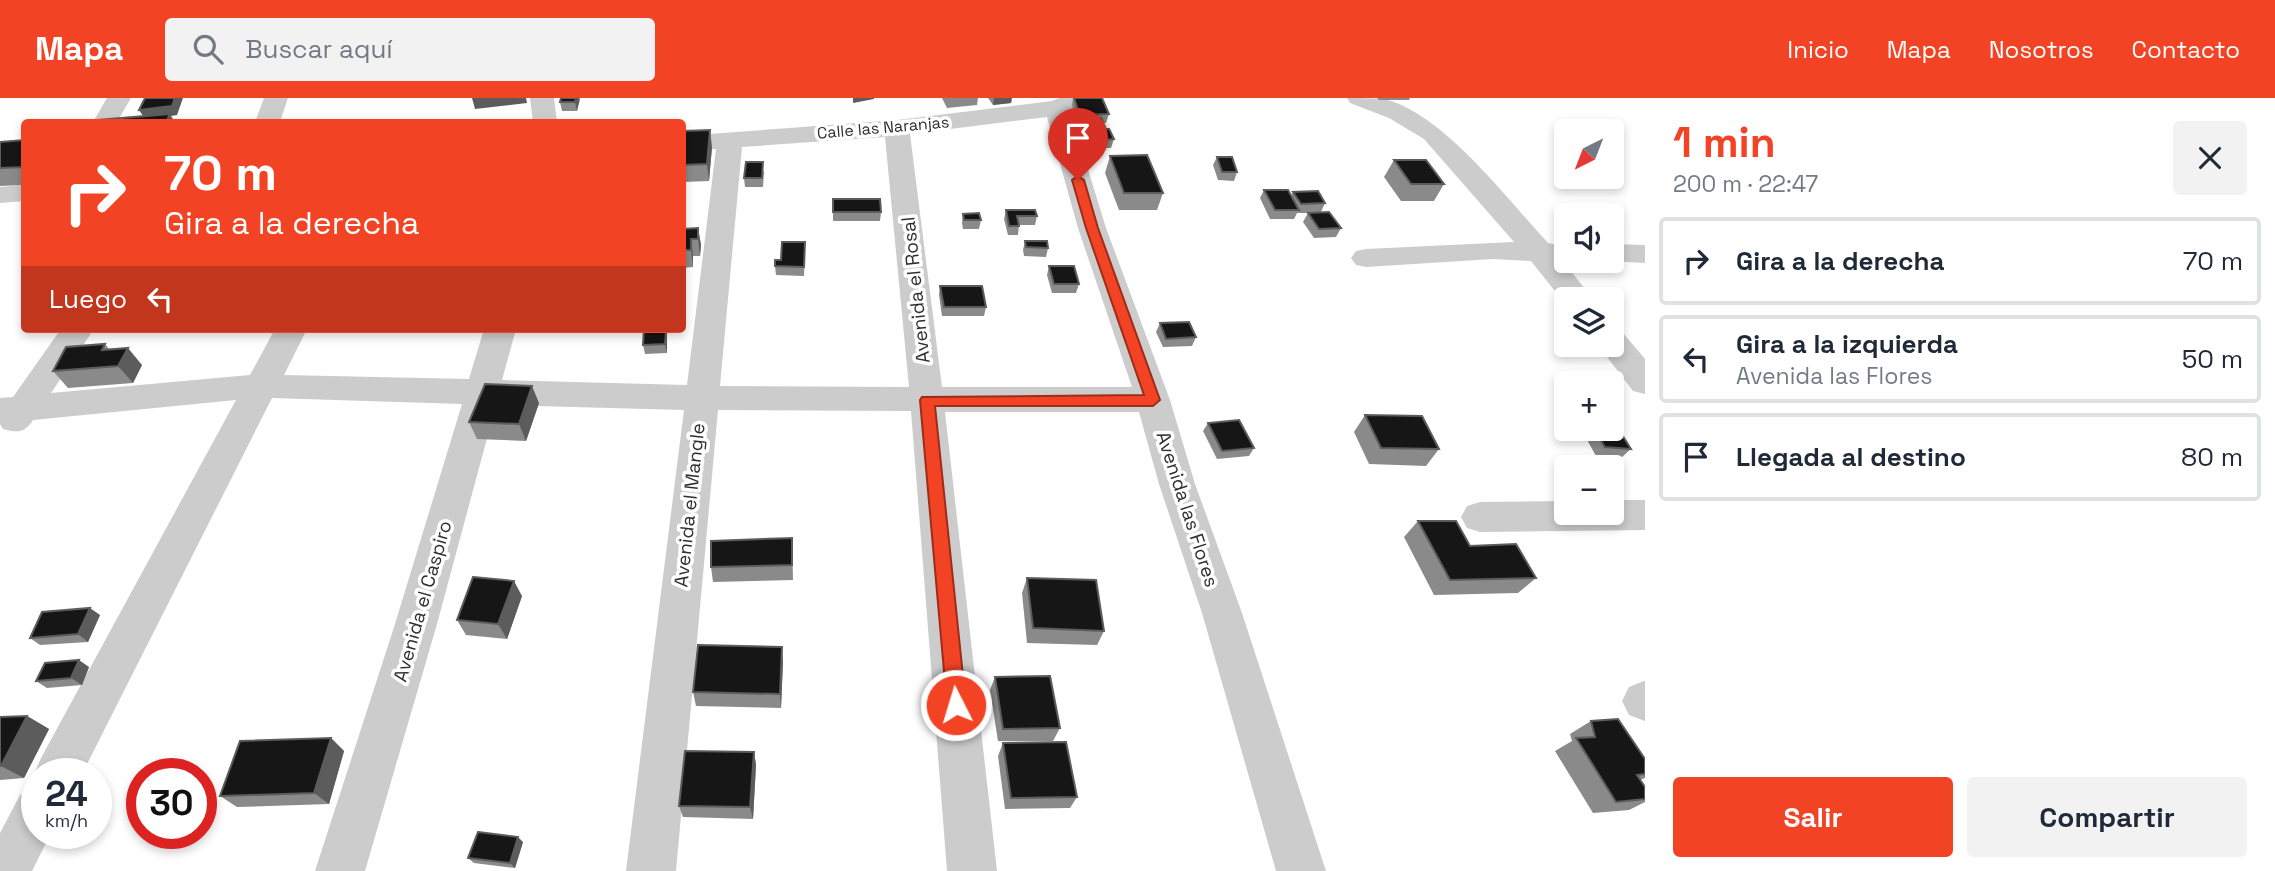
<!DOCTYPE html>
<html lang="es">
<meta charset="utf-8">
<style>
body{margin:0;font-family:"Space Grotesk",sans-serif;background:#f2f2f3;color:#1f2937;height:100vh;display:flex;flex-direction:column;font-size:26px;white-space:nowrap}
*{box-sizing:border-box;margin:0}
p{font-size:23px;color:#747a83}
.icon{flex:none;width:38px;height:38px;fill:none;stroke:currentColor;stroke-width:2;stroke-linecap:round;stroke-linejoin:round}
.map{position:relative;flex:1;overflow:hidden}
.side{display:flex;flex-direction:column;background:#fff;width:630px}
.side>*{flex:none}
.banner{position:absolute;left:21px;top:21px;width:665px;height:214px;border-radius:7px;box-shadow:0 4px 10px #0003;background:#f24425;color:#fff;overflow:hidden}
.needle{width:46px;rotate:222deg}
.controls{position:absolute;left:1554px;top:21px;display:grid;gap:14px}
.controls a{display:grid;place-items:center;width:70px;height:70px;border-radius:7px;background:#fff;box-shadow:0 4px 10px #0003;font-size:35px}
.speed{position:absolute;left:21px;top:660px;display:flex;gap:14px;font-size:35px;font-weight:700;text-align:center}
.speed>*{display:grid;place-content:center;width:91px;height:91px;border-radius:50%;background:#fff;box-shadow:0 4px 10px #0003;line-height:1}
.speed small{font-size:18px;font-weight:400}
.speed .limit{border:10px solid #d22;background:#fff;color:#111}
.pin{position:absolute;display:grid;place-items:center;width:60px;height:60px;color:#fff;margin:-72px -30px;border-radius:50% 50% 50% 0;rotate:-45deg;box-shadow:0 0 7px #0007}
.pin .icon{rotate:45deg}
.me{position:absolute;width:77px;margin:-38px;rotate:355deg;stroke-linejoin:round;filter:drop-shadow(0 0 5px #0008)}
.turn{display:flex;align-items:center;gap:24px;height:147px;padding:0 28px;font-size:32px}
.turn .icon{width:91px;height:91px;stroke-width:2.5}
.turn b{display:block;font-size:49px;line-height:60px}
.then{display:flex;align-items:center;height:66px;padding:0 28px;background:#0003;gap:14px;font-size:26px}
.round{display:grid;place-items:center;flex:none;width:74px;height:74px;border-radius:7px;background:#f2f2f3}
.head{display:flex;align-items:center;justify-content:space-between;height:119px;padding:0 28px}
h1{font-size:42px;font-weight:700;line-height:52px;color:#f24425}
.action{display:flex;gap:14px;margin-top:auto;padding:14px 28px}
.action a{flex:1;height:80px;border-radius:7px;background:#f24425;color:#fff;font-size:28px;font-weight:700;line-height:80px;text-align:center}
.action a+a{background:#f2f2f3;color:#1f2937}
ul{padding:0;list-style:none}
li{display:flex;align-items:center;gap:21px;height:88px;margin:0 14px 10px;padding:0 14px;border:4px solid #e0e1e3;border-radius:7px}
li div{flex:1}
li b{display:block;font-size:26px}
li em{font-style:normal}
header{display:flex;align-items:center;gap:42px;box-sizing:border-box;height:98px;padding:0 35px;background:#f24425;color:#fff}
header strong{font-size:33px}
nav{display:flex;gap:38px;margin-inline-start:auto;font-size:24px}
.search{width:490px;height:63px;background:#f2f2f3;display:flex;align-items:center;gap:18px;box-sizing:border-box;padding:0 24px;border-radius:7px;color:#747a83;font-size:26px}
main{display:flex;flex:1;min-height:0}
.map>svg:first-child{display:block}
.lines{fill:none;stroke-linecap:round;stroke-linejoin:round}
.minor{fill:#ccc;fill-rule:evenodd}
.wall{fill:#8a8a8a}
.shaded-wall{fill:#5c5c5c}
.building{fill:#161616;stroke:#5c5c5c;stroke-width:2}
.route{fill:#f24425;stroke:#9d2c18;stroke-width:2}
.labels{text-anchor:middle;stroke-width:7;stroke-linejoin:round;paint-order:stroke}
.far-street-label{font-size:16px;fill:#2f2f2f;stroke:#fff}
.street-label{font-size:19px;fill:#2f2f2f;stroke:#fff}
</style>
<header>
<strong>Mapa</strong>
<div class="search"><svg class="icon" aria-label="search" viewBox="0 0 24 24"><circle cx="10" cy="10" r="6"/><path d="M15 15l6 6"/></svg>Buscar aquí</div>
<nav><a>Inicio</a><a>Mapa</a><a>Nosotros</a><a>Contacto</a></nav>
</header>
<main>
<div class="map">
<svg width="1645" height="773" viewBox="0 0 1645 773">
<rect width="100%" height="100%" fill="#fff"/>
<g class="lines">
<path class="minor" d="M 107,0 L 131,0 L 117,24 L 93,24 Z
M 264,0 L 288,0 L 280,24 L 255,24 Z
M 530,0 L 554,0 L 557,24 L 533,24 Z
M 1059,0 L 1091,0 L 1088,5 L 1070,13 L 1106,130 L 1170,302 L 1195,386 L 1242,515 L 1326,773 L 1276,773 L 1202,515 L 1159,386 L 1139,314 L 945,314 L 997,773 L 947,773 L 911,313 L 718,312 L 676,773 L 626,773 L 684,312 L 496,307 L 437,526 L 365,773 L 315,773 L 395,526 L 462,306 L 272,300 L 82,676 L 37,676 L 37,682 L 34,676 L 41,660 L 236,302 L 33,322 C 25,335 17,335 3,331 L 0,326 L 0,300 L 13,299 L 61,231 L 94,231 L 51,295 L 250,277 L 275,231 L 307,231 L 284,277 L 469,281 L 484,231 L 516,231 L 502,282 L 687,287 L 716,51 L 682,54 L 682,38 L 897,22 L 1052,3 ZM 1047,19 L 1078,130 L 1132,289 L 942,289 L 910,36 ZM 885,39 L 909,289 L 720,288 L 742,49 Z
M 1347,0 C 1359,0 1373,0 1384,1 C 1443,15 1507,101 1548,145 L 1565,148 L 1566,160 L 1562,162 L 1593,201 L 1566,201 L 1566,207 L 1531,163 L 1493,161 L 1366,169 L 1356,167 L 1351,160 L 1356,153 L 1366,151 L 1514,144 L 1424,41 L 1389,20 L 1350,5 Z
M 24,87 L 24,103 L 0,105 L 0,89 Z
M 1612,146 L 1645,147 L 1645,165 L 1606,163 L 1612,163 Z
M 1612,232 L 1623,235 L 1645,261 L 1645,296 L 1633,293 L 1598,247 L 1612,247 Z
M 1612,402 L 1645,402 L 1645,432 L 1480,434 L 1467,430 L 1461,419 L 1467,408 L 1480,404 L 1566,403 L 1566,415 L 1612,415 Z
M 1644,583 L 1645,583 L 1645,623 L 1629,617 L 1622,603 L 1629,589 Z
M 37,691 L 37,735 L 51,735 L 32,773 L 0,773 L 0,735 L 20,697 Z"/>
</g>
<path class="wall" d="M 561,0 L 579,0 L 577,13 L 562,13 L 560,4 Z
M 942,0 L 978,0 L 977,7 L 947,10 Z
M 988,0 L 1012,0 L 1011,5 L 993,7 Z
M 1073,0 L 1102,0 L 1109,16 L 1106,25 L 1103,25 L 1104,31 L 1114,41 L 1111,50 L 1095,50 L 1091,39 L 1091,38 L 1090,38 L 1087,29 L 1088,25 L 1078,25 L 1072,7 Z
M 1377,0 L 1410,0 L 1409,2 L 1379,2 Z
M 24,42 L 24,87 L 0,88 L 0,44 Z
M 712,49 L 709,83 L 683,84 L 682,55 Z
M 1110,58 L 1163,95 L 1157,112 L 1119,112 L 1105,75 Z
M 1217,59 L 1237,74 L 1234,83 L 1218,82 L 1213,67 Z
M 1394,62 L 1444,86 L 1434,103 L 1401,103 L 1384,79 Z
M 764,73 L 763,89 L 745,89 L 744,80 Z
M 1264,92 L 1291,98 L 1293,94 L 1325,105 L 1321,114 L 1341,130 L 1336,139 L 1314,140 L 1303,124 L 1308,115 L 1310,115 L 1297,115 L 1294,121 L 1270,121 L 1260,100 Z
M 833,101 L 881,114 L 880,123 L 833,123 Z
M 1006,112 L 1037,118 L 1035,127 L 1019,127 L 1018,137 L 1008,137 L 1004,121 Z
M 963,116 L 981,122 L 979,131 L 963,131 L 962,125 Z
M 698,130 L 701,147 L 700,158 L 693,158 L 693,169 L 682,170 L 682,131 Z
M 1025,143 L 1048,150 L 1046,159 L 1024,158 L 1023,152 Z
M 805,153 L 804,178 L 776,177 L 775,168 L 781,162 Z
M 1049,168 L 1079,186 L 1076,195 L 1052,195 L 1047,177 Z
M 940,188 L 986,209 L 984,218 L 942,218 L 939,197 Z
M 1160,225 L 1196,239 L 1192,248 L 1163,249 L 1156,234 Z
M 667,231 L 667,255 L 645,256 L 643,247 Z
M 105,246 L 109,251 L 142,267 L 133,285 L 68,290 L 53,273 Z
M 539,305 L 526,343 L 477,341 L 469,324 Z
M 1365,317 L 1439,351 L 1426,368 L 1369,366 L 1354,334 Z
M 1208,325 L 1254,350 L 1249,358 L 1217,361 L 1203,333 Z
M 1581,331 L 1612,331 L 1631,351 L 1621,360 L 1596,358 Z
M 1418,423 L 1470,448 L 1536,480 L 1518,495 L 1434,497 L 1404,439 Z
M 792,440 L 793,482 L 713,484 L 711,469 Z
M 1027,480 L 1104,533 L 1097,547 L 1027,545 L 1022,495 Z
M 522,498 L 507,541 L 466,537 L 457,522 Z
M 100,517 L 88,544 L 40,547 L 30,540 Z
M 783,563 L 781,610 L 696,608 L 693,594 Z
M 89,569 L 82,587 L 47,590 L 36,583 Z
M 995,579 L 1060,630 L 1053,643 L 998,643 L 990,592 Z
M 27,618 L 49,631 L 24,680 L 0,682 L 0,619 Z
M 1591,623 L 1645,661 L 1645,680 L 1640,682 L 1645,689 L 1645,704 L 1629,712 L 1593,715 L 1555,653 L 1572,643 L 1570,636 Z
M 331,640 L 344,653 L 329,706 L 237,709 L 220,698 Z
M 1003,645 L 1077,699 L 1070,710 L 1005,711 L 998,658 Z
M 754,654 L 756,667 L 753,721 L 683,719 L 679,708 Z
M 523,744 L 515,770 L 474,765 L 468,760 Z"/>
<path class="shaded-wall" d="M 175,0 L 183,0 L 177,17 L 171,18 L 175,24 L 166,24 L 145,21 L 139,12 Z
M 472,0 L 526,0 L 527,5 L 475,11 Z
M 576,0 L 579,0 L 580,1 L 577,13 L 575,4 Z
M 853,0 L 874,0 L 874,1 L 853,5 Z
M 994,0 L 1012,0 L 1011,5 L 993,7 Z
M 710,32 L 712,49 L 709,83 L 707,66 Z
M 698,130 L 701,147 L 700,158 L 698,141 Z
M 691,141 L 693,158 L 693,169 L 691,152 Z
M 666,231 L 667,231 L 667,255 L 665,246 Z
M 128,250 L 142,267 L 133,285 L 118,268 Z
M 532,288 L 539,305 L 526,343 L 519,326 Z
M 514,483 L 522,498 L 507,541 L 498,526 Z
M 90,510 L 100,517 L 88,544 L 78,536 Z
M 782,549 L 783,563 L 781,610 L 780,596 Z
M 79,562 L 89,569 L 82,587 L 71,580 Z
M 27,618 L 49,631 L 24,680 L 1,668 Z
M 331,640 L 344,653 L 329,706 L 314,695 Z
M 754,654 L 756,667 L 753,721 L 750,709 Z
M 518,739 L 523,744 L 515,770 L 510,765 Z"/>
<path class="building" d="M 145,0 L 175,0 L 172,8 L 139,12 Z
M 561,0 L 576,0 L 575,4 L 560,4 Z
M 1074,0 L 1102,0 L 1109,16 L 1080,17 Z
M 170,16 L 166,24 L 96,24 L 98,22 Z
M 1089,20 L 1101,20 L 1105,29 L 1092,29 Z
M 1093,31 L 1109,31 L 1114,41 L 1097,42 Z
M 710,32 L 707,66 L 682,67 L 682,55 L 685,33 Z
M 24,42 L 24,69 L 0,70 L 0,44 Z
M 1147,57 L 1163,95 L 1124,95 L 1110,58 Z
M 1217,59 L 1232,59 L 1237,74 L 1222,74 Z
M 1394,62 L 1426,62 L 1444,86 L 1411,86 Z
M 746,64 L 763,64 L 762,80 L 744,80 Z
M 1264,92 L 1288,92 L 1299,112 L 1275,112 Z
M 1318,93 L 1325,105 L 1301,106 L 1293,94 Z
M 833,101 L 880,101 L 881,114 L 833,114 Z
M 1006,112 L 1035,112 L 1037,118 L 1017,118 L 1019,128 L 1009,128 Z
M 1329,114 L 1341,130 L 1319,131 L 1308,115 Z
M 979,115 L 981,122 L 964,122 L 963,116 Z
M 698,130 L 698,141 L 691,141 L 691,152 L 682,152 L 682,131 Z
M 1025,143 L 1047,143 L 1048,150 L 1026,149 Z
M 782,144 L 805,144 L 804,169 L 775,168 L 775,162 L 781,162 Z
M 1049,168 L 1074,168 L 1079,186 L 1054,186 Z
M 940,188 L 982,188 L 986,209 L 944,209 Z
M 1189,224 L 1196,239 L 1166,241 L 1160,225 Z
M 644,231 L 666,231 L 665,246 L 643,247 Z
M 105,246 L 102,252 L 128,250 L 118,268 L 53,273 L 66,249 Z
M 485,286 L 532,288 L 519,326 L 469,324 Z
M 1365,317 L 1422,318 L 1439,351 L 1381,350 Z
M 1239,322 L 1254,350 L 1222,353 L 1208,325 Z
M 1612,324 L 1614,324 L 1631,351 L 1605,349 L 1594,331 L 1612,331 Z
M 1418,423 L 1456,423 L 1470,448 L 1516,446 L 1536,480 L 1450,482 Z
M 792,440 L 792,467 L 711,469 L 711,443 Z
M 473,479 L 514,483 L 498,526 L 457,522 Z
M 1027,480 L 1096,482 L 1104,533 L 1033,530 Z
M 90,510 L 78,536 L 30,540 L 42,514 Z
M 698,547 L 782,549 L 780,596 L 693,594 Z
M 79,562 L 71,580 L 36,583 L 45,565 Z
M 1050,578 L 1060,630 L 1003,631 L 995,579 Z
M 27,618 L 1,668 L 0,668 L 0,619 Z
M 1618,621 L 1645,661 L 1645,676 L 1637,677 L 1645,689 L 1645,701 L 1616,704 L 1576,640 L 1595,639 L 1591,623 Z
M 331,640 L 314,695 L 220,698 L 240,643 Z
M 1066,644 L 1077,699 L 1011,700 L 1003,645 Z
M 685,653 L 754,654 L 750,709 L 679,708 Z
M 478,734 L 518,739 L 510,765 L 468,760 Z"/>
<path class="route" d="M 1078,78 L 1084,82 L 1098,130 L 1160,302 L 1153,308 L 935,308 L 966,607 L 963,613 L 956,616 L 950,613 L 947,607 L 920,302 L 922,299 L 1144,297 L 1086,130 L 1072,82 Z"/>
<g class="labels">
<g class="far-street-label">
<text transform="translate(883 29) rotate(-5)" y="6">Calle las Naranjas</text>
</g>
<g class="street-label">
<text transform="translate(915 192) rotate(-96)" y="7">Avenida el Rosal</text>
<text transform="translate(689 407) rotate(-84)" y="7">Avenida el Mangle</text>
<text transform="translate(1188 411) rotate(72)" y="7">Avenida las Flores</text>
<text transform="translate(422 503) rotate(-74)" y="7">Avenida el Caspiro</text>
</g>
</g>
</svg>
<div class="controls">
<a><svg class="needle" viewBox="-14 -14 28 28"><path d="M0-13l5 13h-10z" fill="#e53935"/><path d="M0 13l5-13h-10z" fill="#747a83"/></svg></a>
<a><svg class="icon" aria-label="sound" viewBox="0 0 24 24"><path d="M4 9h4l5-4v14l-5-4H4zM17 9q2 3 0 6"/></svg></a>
<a><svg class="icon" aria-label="layers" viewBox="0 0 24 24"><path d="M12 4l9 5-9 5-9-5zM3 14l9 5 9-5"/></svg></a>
<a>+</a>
<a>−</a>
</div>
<div class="speed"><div>24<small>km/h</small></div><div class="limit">30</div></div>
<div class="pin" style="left:1078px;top:82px;background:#d93025"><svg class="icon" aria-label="arrive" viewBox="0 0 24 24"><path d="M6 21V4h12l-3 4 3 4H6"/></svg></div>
<svg class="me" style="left:956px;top:607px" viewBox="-20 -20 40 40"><circle r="17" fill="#f24425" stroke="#fff" stroke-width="3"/><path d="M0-11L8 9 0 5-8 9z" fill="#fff"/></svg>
<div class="banner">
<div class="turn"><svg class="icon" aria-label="right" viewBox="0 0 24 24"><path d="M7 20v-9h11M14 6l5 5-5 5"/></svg><div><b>70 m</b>Gira a la derecha</div></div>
<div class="then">Luego<svg class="icon" aria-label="left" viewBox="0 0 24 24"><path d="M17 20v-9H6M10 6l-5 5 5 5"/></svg></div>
</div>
</div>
<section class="side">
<div class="head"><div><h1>1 min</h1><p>200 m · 22:47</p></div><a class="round"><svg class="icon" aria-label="close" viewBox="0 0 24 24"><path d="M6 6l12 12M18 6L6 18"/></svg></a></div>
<ul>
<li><svg class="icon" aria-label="right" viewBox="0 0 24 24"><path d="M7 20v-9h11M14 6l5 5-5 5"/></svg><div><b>Gira a la derecha</b></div><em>70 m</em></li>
<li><svg class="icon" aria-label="left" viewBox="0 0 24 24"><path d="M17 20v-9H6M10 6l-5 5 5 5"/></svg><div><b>Gira a la izquierda</b><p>Avenida las Flores</p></div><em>50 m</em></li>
<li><svg class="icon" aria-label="arrive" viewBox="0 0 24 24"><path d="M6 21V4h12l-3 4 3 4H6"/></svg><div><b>Llegada al destino</b></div><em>80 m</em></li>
</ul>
<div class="action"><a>Salir</a><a>Compartir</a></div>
</section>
</main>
